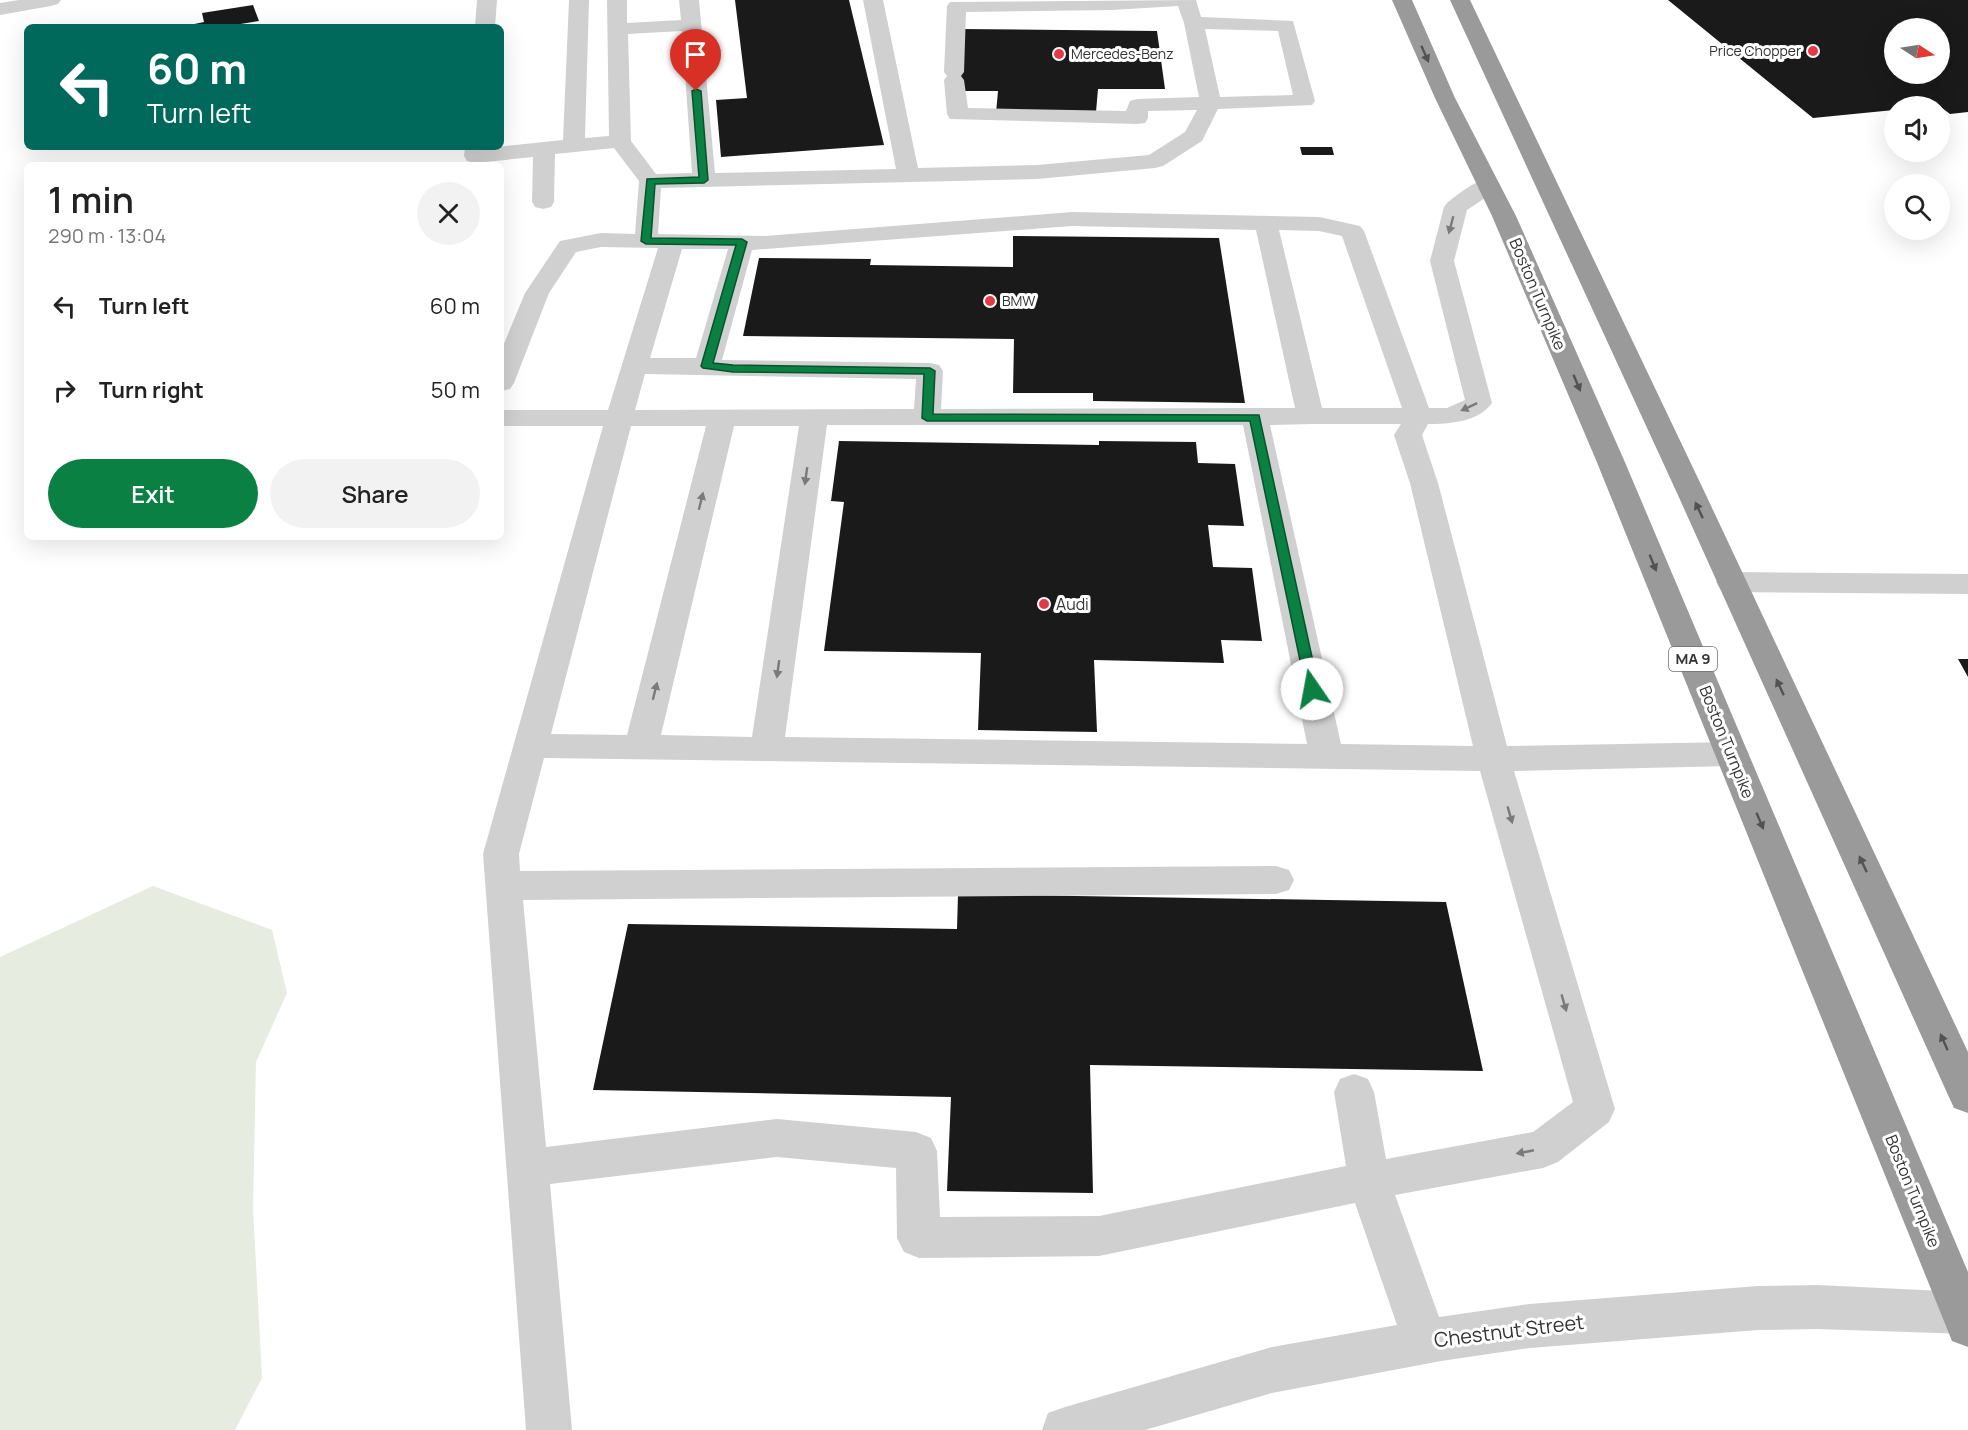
<!DOCTYPE html>
<meta charset="utf-8">
<style>
body{margin:0;font-family:Manrope,sans-serif;background:#f2f2f2;color:#222;height:100vh;display:flex;flex-direction:column;font-size:22px;white-space:nowrap}
*{box-sizing:border-box;margin:0}
p{font-size:20px;color:#767676}
.icon{flex:none;width:33px;height:33px;fill:none;stroke:currentColor;stroke-width:2;stroke-linecap:round;stroke-linejoin:round}
.map{position:relative;flex:1;overflow:hidden}
.side{position:absolute;left:24px;top:162px;width:480px;height:378px;display:flex;flex-direction:column;background:#fff;border-radius:9px;box-shadow:0 6px 24px #0002}
.side>*{flex:none}
.hud{position:absolute;left:24px;top:24px;width:480px;height:126px;border-radius:9px;box-shadow:0 6px 24px #0002;background:#00695c;color:#fff;overflow:hidden}
.needle{width:39px;rotate:102deg}
.fabs{position:absolute;left:1884px;top:18px;display:grid;gap:12px}
.fabs a{display:grid;place-items:center;width:66px;height:66px;border-radius:50%;background:#fff;box-shadow:0 6px 24px #0002;font-size:30px}
.pin{position:absolute;display:grid;place-items:center;width:51px;height:51px;color:#fff;margin:-62px -26px;border-radius:50% 50% 50% 0;rotate:-45deg;box-shadow:0 0 6px #0007}
.pin .icon{rotate:45deg}
.me{position:absolute;width:66px;margin:-33px;rotate:348deg;stroke-linejoin:round;filter:drop-shadow(0 0 4px #0008)}
.turn{display:flex;align-items:center;gap:21px;height:126px;padding:0 24px;font-size:27px}
.turn .icon{width:78px;height:78px;stroke-width:2.5}
.turn b{display:block;font-size:42px;line-height:51px}
.round{display:grid;place-items:center;flex:none;width:63px;height:63px;border-radius:32px;background:#f2f2f2}
.summary{display:flex;align-items:center;justify-content:space-between;height:102px;padding:0 24px}
h1{font-size:36px;font-weight:600;line-height:45px}
.action{display:flex;gap:12px;margin-top:auto;padding:12px 24px}
.action a{flex:1;height:69px;border-radius:36px;background:#0b8043;color:#fff;font-size:24px;font-weight:600;line-height:69px;text-align:center}
.action a+a{background:#f2f2f2;color:#222}
ul{padding:0;list-style:none}
li{display:flex;align-items:center;gap:18px;height:84px;padding:0 24px}
li div{flex:1}
li b{display:block;font-size:22px}
li em{font-style:normal}
.map>svg:first-child{display:block}
.green{fill:#e6ecdf}
.building{fill:#1a1a1a;fill-rule:evenodd}
.lines{fill:none;stroke-linecap:round;stroke-linejoin:round}
.minor{fill:#d0d0d0;fill-rule:evenodd}
.highway{fill:#9a9a9a;fill-rule:evenodd}
.oneway{fill:#525252}
.oneway2{fill:#7a7a7a}
.route{fill:#0b8043;stroke:#07532c;stroke-width:1.5}
.poi-dot{fill:#e63946;stroke:#fff;stroke-width:2}
.labels{text-anchor:middle;stroke-width:6;stroke-linejoin:round;paint-order:stroke}
.far-poi-label{font-size:14px;fill:#333;stroke:#fff;text-anchor:start}
.shield{fill:#fff;stroke:#707070;stroke-width:1.5}
.shield-label{font-size:15px;font-weight:bold;fill:#333}
.street-label{font-size:16px;fill:#333;stroke:#fff}
.poi-label{font-size:16px;fill:#333;stroke:#fff;text-anchor:start}
.near-street-label{font-size:20px;fill:#333;stroke:#fff}
</style>
<div class="map">
<svg width="1968" height="1430" viewBox="0 0 1968 1430">
<rect width="100%" height="100%" fill="#fff"/>
<path class="green" d="M 153,886 L 272,930 L 287,993 L 256,1062 L 253,1208 L 262,1378 L 235,1430 L 0,1430 L 0,957 Z"/>
<path class="building" d="M 735,0 L 849,0 L 884,145 L 721,157 L 716,100 L 747,98 Z
M 1668,0 L 1968,0 L 1968,112 L 1950,114 L 1938,105 L 1894,106 L 1894,110 L 1813,118 ZM 1894,28 L 1940,28 L 1940,74 L 1894,74 Z
M 253,5 L 259,21 L 222,27 L 180,27 L 204,22 L 202,13 Z
M 960,29 L 1157,31 L 1165,89 L 1098,89 L 1096,112 L 996,113 L 998,91 L 956,91 Z
M 1300,147 L 1332,147 L 1334,155 L 1302,155 Z
M 1013,236 L 1219,238 L 1245,403 L 1093,401 L 1093,393 L 1013,393 L 1014,339 L 743,336 L 759,258 L 871,259 L 870,265 L 1013,267 Z
M 839,441 L 1099,445 L 1099,441 L 1196,442 L 1198,463 L 1235,464 L 1244,526 L 1208,525 L 1213,567 L 1252,568 L 1262,641 L 1221,640 L 1224,663 L 1094,660 L 1097,732 L 978,730 L 981,653 L 824,651 L 844,502 L 831,501 Z
M 1958,659 L 1968,659 L 1968,677 Z
M 958,894 L 1446,902 L 1483,1071 L 1090,1065 L 1093,1193 L 947,1191 L 951,1097 L 593,1090 L 628,924 L 957,929 Z"/>
<g class="lines">
<path class="minor" d="M 19,0 L 61,0 L 58,4 L 51,6 L 0,15 L 0,3 Z
M 477,0 L 497,0 L 495,27 L 475,27 Z
M 569,0 L 589,0 L 585,138 L 609,136 L 607,0 L 627,0 L 627,23 L 681,20 L 679,0 L 699,0 L 715,173 L 896,169 L 863,0 L 883,0 L 918,168 L 1037,165 L 1149,155 L 1185,132 L 1197,110 L 1148,111 L 1148,118 L 1145,123 L 1137,124 L 950,119 L 947,114 L 944,80 L 947,76 L 944,72 L 947,6 L 950,2 L 1196,0 L 1201,17 L 1293,21 L 1315,101 L 1312,105 L 1218,109 L 1202,141 L 1163,166 L 1155,168 L 1037,179 L 661,188 L 658,234 L 765,236 L 1072,212 L 1319,217 L 1360,226 L 1364,231 L 1429,408 L 1447,408 L 1465,400 L 1430,261 L 1444,207 L 1448,202 C 1462,192 1479,176 1497,180 L 1500,185 L 1497,190 L 1467,210 L 1454,261 L 1492,403 C 1479,422 1449,424 1428,424 L 1422,435 L 1438,483 L 1507,746 L 1732,742 L 1744,745 L 1749,754 L 1744,763 L 1732,766 L 1514,771 L 1615,1109 L 1609,1122 L 1558,1162 L 1543,1168 L 1395,1195 L 1439,1317 L 1530,1304 L 1758,1286 L 1817,1285 L 1964,1292 L 1968,1294 L 1968,1334 L 1817,1329 L 1758,1330 L 1530,1348 L 1441,1361 L 1272,1393 L 1145,1430 L 1042,1430 L 1048,1413 L 1065,1407 L 1272,1347 L 1397,1325 L 1355,1203 L 1099,1256 L 919,1258 L 904,1252 L 897,1238 L 896,1168 L 777,1157 L 550,1184 L 572,1430 L 526,1430 L 483,854 L 603,426 L 501,426 L 501,410 L 608,410 L 658,248 L 601,247 L 576,252 L 549,293 L 514,383 L 510,389 L 501,391 L 501,351 L 525,293 L 560,241 L 601,233 L 635,234 L 639,181 L 614,148 L 555,154 L 554,202 L 551,207 L 543,209 L 535,207 L 532,202 L 533,157 L 475,163 L 467,161 L 464,156 L 465,147 L 487,148 L 563,140 ZM 1178,6 L 1184,23 L 1199,97 L 1137,99 L 1130,101 L 1126,111 L 968,108 L 964,80 L 961,76 L 964,72 L 966,12 L 1112,10 ZM 1205,29 L 1278,31 L 1293,95 L 1220,97 ZM 682,31 L 692,173 L 656,174 L 631,141 L 628,34 ZM 1072,226 L 1256,230 L 1295,408 L 941,409 L 943,371 L 939,365 L 930,363 L 722,360 L 752,250 ZM 1279,230 L 1319,231 L 1342,236 L 1402,408 L 1322,408 ZM 682,249 L 728,249 L 696,358 L 650,358 ZM 645,374 L 916,379 L 914,409 L 635,410 ZM 1314,424 L 1401,424 L 1394,435 L 1410,483 L 1473,746 L 1341,744 L 1270,425 ZM 827,425 L 1243,425 L 1307,744 L 785,737 ZM 631,426 L 706,426 L 627,735 L 551,734 ZM 734,426 L 799,426 L 752,737 L 661,735 ZM 544,758 L 1480,771 L 1573,1102 L 1533,1132 L 1386,1159 L 1374,1092 L 1368,1079 L 1354,1074 L 1340,1079 L 1334,1092 L 1346,1166 L 1099,1216 L 940,1217 L 937,1151 L 931,1138 L 916,1132 L 777,1119 L 546,1147 L 523,900 L 1276,894 L 1289,890 L 1294,880 L 1289,870 L 1276,866 L 520,871 L 519,854 Z
M 1731,572 L 1968,574 L 1968,594 L 1731,592 L 1720,589 L 1716,582 L 1720,575 Z"/>
<path class="highway" d="M 1392,0 L 1412,0 L 1455,98 L 1516,216 L 1624,460 L 1968,1272 L 1968,1347 L 1952,1341 L 1596,460 L 1492,216 L 1435,98 Z
M 1450,0 L 1470,0 L 1705,493 L 1968,1052 L 1968,1113 L 1954,1108 L 1948,1095 L 1677,493 Z"/>
</g>
<defs><path id="oneway-solid" d="M-6-.8H1V-3.2L6.5 0L1 3.2V.8H-6Z" transform="scale(1.5)"/></defs>
<g class="oneway">
<use href="#oneway-solid" transform="translate(1425 54) rotate(66)"/>
<use href="#oneway-solid" transform="translate(1577 383) rotate(67)"/>
<use href="#oneway-solid" transform="translate(1699 510) rotate(-115)"/>
<use href="#oneway-solid" transform="translate(1653 563) rotate(68)"/>
<use href="#oneway-solid" transform="translate(1780 687) rotate(-115)"/>
<use href="#oneway-solid" transform="translate(1760 821) rotate(67)"/>
<use href="#oneway-solid" transform="translate(1863 864) rotate(-115)"/>
<use href="#oneway-solid" transform="translate(1944 1042) rotate(-114)"/>
</g>
<g class="oneway2">
<use href="#oneway-solid" transform="translate(1451 225) rotate(105)"/>
<use href="#oneway-solid" transform="translate(1469 407) rotate(155)"/>
<use href="#oneway-solid" transform="translate(806 476) rotate(98)"/>
<use href="#oneway-solid" transform="translate(701 501) rotate(-76)"/>
<use href="#oneway-solid" transform="translate(778 669) rotate(98)"/>
<use href="#oneway-solid" transform="translate(655 691) rotate(-76)"/>
<use href="#oneway-solid" transform="translate(1510 815) rotate(74)"/>
<use href="#oneway-solid" transform="translate(1564 1003) rotate(74)"/>
<use href="#oneway-solid" transform="translate(1525 1152) rotate(169)"/>
</g>
<path class="route" d="M 696,89 L 701,91 L 708,180 L 704,183 L 655,184 L 651,238 L 742,239 L 747,242 L 713,363 L 733,365 L 930,368 L 935,371 L 933,414 L 1259,415 L 1319,689 L 1317,693 L 1312,694 L 1306,689 L 1250,421 L 927,421 L 922,418 L 924,374 L 733,372 L 703,368 L 701,366 L 736,245 L 646,244 L 641,241 L 647,179 L 699,177 L 692,91 Z"/>
<g class="poi-dot">
<circle cx="1813" cy="51" r="6"/>
<circle cx="1059" cy="54" r="6"/>
<circle cx="990" cy="301" r="6"/>
<circle cx="1044" cy="604" r="6"/>
</g>
<g class="labels">
<g class="far-poi-label">
<text x="1801" y="56" text-anchor="end">Price Chopper</text>
<text x="1071" y="59">Mercedes-Benz</text>
<text x="1002" y="306">BMW</text>
</g>
<rect class="shield" x="1669" y="647" width="48" height="24" rx="4.5"/>
<g class="shield-label">
<text x="1693" y="664">MA 9</text>
</g>
<g class="street-label">
<text transform="translate(1538 294) rotate(67)" y="6">Boston Turnpike</text>
<text transform="translate(1727 742) rotate(68)" y="6">Boston Turnpike</text>
<text transform="translate(1913 1191) rotate(68)" y="6">Boston Turnpike</text>
</g>
<g class="poi-label">
<text x="1056" y="610">Audi</text>
</g>
<g class="near-street-label">
<text transform="translate(1509 1331) rotate(-7)" y="7">Chestnut Street</text>
</g>
</g>
</svg>
<div class="fabs">
<a><svg class="needle" viewBox="-14 -14 28 28"><path d="M0-13l5 13h-10z" fill="#e53935"/><path d="M0 13l5-13h-10z" fill="#767676"/></svg></a>
<a><svg class="icon" aria-label="sound" viewBox="0 0 24 24"><path d="M4 9h4l5-4v14l-5-4H4zM17 9q2 3 0 6"/></svg></a>
<a><svg class="icon" aria-label="search" viewBox="0 0 24 24"><circle cx="10" cy="10" r="6"/><path d="M15 15l6 6"/></svg></a>
</div>
<div class="pin" style="left:696px;top:91px;background:#d93025"><svg class="icon" aria-label="arrive" viewBox="0 0 24 24"><path d="M6 21V4h12l-3 4 3 4H6"/></svg></div>
<svg class="me" style="left:1312px;top:689px" viewBox="-20 -20 40 40"><circle r="19" fill="#fff"/><path d="M0-13L10 11 0 6-10 11z" fill="#0b8043"/></svg>
<div class="hud">
<div class="turn"><svg class="icon" aria-label="left" viewBox="0 0 24 24"><path d="M17 20v-9H6M10 6l-5 5 5 5"/></svg><div><b>60 m</b>Turn left</div></div>
</div>
<section class="side">
<div class="summary"><div><h1>1 min</h1><p>290 m · 13:04</p></div><a class="round"><svg class="icon" aria-label="close" viewBox="0 0 24 24"><path d="M6 6l12 12M18 6L6 18"/></svg></a></div>
<ul>
<li><svg class="icon" aria-label="left" viewBox="0 0 24 24"><path d="M17 20v-9H6M10 6l-5 5 5 5"/></svg><div><b>Turn left</b></div><em>60 m</em></li>
<li><svg class="icon" aria-label="right" viewBox="0 0 24 24"><path d="M7 20v-9h11M14 6l5 5-5 5"/></svg><div><b>Turn right</b></div><em>50 m</em></li>
</ul>
<div class="action"><a>Exit</a><a>Share</a></div>
</section>
</div>
